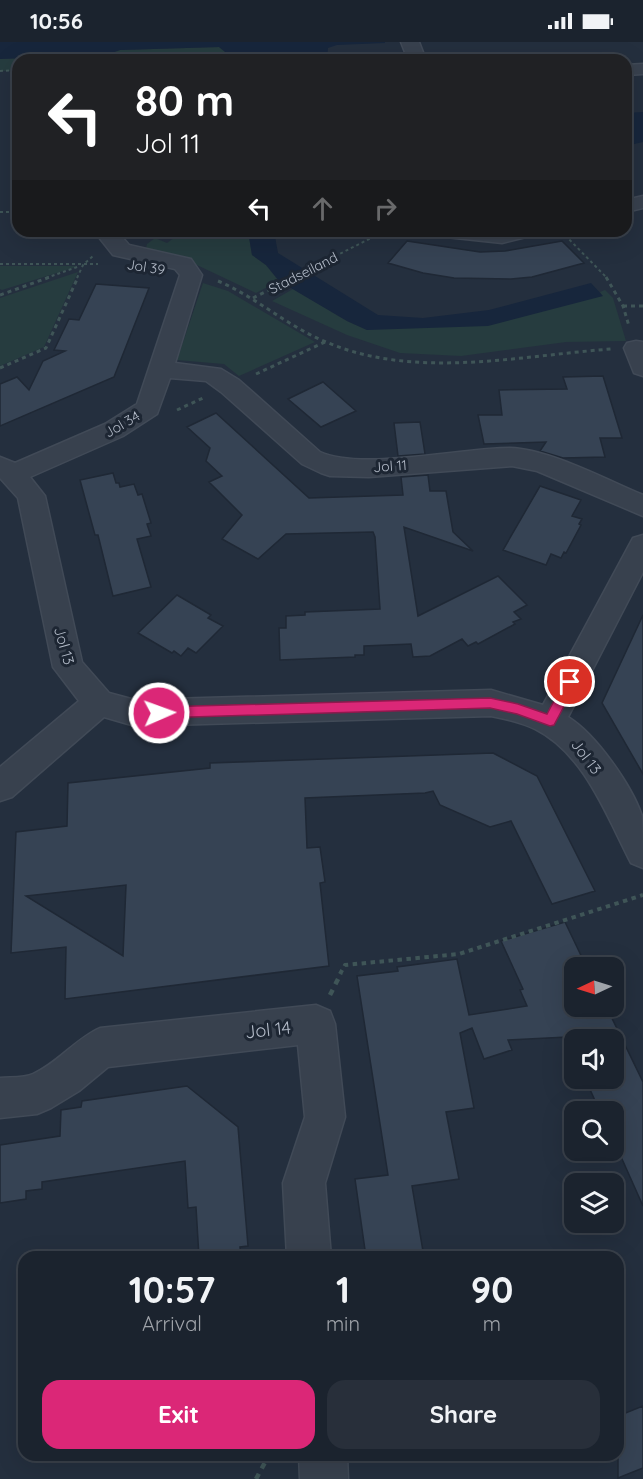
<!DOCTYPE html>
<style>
body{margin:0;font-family:Quicksand,sans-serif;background:#282f3a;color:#f1f3f6;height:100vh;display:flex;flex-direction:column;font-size:22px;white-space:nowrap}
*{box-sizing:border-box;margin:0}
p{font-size:20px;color:#a0a4aa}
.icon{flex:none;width:33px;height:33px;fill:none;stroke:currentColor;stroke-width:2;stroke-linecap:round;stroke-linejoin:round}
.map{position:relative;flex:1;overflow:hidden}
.side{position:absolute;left:18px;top:1209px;width:606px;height:210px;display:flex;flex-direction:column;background:#1b232e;border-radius:18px;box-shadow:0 6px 24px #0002,0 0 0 2px #39404a}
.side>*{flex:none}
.banner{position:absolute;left:12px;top:12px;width:620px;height:183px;border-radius:18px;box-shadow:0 6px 24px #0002,0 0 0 2px #39404a;background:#202124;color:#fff;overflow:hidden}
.needle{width:39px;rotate:266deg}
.controls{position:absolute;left:564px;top:915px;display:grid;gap:12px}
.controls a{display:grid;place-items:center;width:60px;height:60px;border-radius:12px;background:#1b232e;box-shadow:0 6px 24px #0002,0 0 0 2px #39404a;font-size:30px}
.pin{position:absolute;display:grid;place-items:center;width:51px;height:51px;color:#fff;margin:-26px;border:3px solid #fff;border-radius:50%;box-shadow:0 2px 6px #0007}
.me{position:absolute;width:66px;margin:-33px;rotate:88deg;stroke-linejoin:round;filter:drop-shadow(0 0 4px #0008)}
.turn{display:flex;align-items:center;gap:21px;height:126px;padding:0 24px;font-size:27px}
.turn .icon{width:78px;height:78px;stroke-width:2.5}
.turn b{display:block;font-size:42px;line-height:51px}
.lanes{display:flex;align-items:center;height:57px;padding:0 24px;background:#0003;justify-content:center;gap:30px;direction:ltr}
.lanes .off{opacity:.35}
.eta{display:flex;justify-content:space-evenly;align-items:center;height:102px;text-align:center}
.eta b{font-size:36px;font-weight:800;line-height:42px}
.cta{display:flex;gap:12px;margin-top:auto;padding:12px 24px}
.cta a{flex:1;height:69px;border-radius:18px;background:#db2777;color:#fff;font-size:24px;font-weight:800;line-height:69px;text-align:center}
.cta a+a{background:#282f3a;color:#f1f3f6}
.status{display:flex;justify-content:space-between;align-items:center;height:42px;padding:0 30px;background:#1b232e;direction:ltr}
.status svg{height:16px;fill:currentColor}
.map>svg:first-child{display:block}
.green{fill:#263c3f}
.water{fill:#17263c}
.building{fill:#364354;stroke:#1f2835;stroke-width:1.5;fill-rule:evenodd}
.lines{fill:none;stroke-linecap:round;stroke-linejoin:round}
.minor-casing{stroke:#414a57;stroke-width:3}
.path-far3{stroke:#3f5557;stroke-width:2;stroke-dasharray:3 3;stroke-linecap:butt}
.path-far2{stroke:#3f5557;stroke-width:3;stroke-dasharray:4 4;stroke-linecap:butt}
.path-far1{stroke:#3f5557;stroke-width:4;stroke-dasharray:4.5 4.5;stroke-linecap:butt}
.path{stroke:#3f5557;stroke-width:4.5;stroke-dasharray:6 6;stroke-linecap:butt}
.minor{fill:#38414e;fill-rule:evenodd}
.route{fill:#db2777;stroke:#8e194d;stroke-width:1.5}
.labels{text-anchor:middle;stroke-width:6;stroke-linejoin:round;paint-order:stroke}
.far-street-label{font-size:14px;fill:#b4bcc9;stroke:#1d2633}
.street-label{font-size:15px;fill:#b4bcc9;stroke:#1d2633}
.near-street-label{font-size:18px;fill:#b4bcc9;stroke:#1d2633}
</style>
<div class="status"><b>10:56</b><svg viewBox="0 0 49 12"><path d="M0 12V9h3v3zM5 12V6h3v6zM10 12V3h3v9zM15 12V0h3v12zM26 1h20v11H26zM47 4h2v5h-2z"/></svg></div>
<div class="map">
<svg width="643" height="1437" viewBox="0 0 643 1437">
<rect width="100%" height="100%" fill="#242f3e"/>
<path class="green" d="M 219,5 L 235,18 L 18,18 L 18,29 L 0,29 L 0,17 L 106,13 L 120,8 Z
M 183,189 L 248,189 L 252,213 L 266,223 L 279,239 L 256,251 L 180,215 L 146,207 L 147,202 L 155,196 L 167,201 Z
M 0,224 L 74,224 L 76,225 L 2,248 L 0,247 Z
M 78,230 L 44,305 L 0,324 L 0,256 Z
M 203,241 L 228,249 L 315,300 L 239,334 L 224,322 L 177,318 Z
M 293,247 L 347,279 L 367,288 L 602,254 L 600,250 L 605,248 L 613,256 L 626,299 L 566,300 L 461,314 L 400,311 L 347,293 L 272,259 Z"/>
<path class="water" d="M 0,0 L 385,0 L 385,1 L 337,3 L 328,6 L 327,18 L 235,18 L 219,5 L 120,8 L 106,13 L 0,17 Z
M 643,70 L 643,100 L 626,104 L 626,71 Z
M 248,189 L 274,189 L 278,211 L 378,273 L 423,276 L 489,268 L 591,241 L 603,254 L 488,284 L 367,288 L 347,279 L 279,239 L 266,223 L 252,213 Z"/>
<path class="building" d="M 407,199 L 480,210 L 505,209 L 562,199 L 584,221 L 532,235 L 511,237 L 454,236 L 423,231 L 388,221 Z
M 96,242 L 149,246 L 114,335 L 0,384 L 0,342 L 17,335 L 29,348 L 43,319 L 65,309 L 54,308 L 69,277 L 79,278 Z
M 603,334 L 622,396 L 600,396 L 605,415 L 563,416 L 540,409 L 546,400 L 484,402 L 478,373 L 502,373 L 499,348 L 567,347 L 563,335 Z
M 323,340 L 356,369 L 321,385 L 288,357 Z
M 216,371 L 309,456 L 403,453 L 401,435 L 428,433 L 430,449 L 446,449 L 453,490 L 473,509 L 404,485 L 418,574 L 498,534 L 527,563 L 514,570 L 521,577 L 513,580 L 515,582 L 478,602 L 476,600 L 468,604 L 462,597 L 430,614 L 413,615 L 411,602 L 364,604 L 364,613 L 355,613 L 355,615 L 280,618 L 279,586 L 286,586 L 286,574 L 305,573 L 305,570 L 380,567 L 375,495 L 373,490 L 286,492 L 258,517 L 222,497 L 242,473 L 209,440 L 222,434 L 206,419 L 210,406 L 187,385 Z
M 420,380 L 425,412 L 398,414 L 394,381 Z
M 113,431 L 116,441 L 119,441 L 120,445 L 134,442 L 138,453 L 142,452 L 151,481 L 147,482 L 151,494 L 137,497 L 151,545 L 113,554 L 98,493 L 95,493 L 80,438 Z
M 540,444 L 581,458 L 572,474 L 582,477 L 579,482 L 581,483 L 566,511 L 564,510 L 561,516 L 551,512 L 546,523 L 503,508 Z
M 177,553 L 211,573 L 208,576 L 223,584 L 196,611 L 188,606 L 181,614 L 174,609 L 172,611 L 138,591 Z
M 643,573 L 643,732 L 602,661 Z
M 493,711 L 537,734 L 595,849 L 552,862 L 511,779 L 490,785 L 440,763 L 433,749 L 425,751 L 305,756 L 307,806 L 320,805 L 325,840 L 320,841 L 329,924 L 65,957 L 66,905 L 11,911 L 16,790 L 67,784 L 68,741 L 210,726 L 210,721 ZM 126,843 L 123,914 L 26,854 Z
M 565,880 L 587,926 L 574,926 L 574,964 L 606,964 L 643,1040 L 643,1164 L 614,1099 L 614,1070 L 600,1070 L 585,1036 L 614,1036 L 614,998 L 574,998 L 574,1012 L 567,995 L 508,998 L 512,1008 L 484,1017 L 472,986 L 460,991 L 474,1066 L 446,1070 L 459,1137 L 412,1144 L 424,1215 L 366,1215 L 355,1137 L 388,1133 L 357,934 L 398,929 L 397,925 L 457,917 L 469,973 L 527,964 L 520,948 L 523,947 L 501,899 Z
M 187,1044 L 238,1085 L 248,1204 L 240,1205 L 241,1215 L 199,1215 L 196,1165 L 188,1166 L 185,1119 L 42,1140 L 42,1147 L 26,1149 L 26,1157 L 0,1161 L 0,1103 L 60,1094 L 61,1068 L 81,1065 L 82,1059 Z
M 643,1364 L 643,1426 L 618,1436 L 618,1374 Z"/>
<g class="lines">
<defs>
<path id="minor" d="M 401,0 L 419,0 L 426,18 L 408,18 Z
M 643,22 L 643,32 L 626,33 L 626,23 Z
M 643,154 L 643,166 L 626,170 L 626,158 Z
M 94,189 L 117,189 L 129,203 L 191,217 L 202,233 L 175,321 L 221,327 L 239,338 L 320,410 C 362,429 460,406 510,406 C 549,407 607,438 643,453 L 643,474 L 537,429 L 512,424 L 369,435 L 330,434 L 321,431 L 302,422 L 221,350 L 206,339 L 170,336 L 157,372 L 123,394 L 30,435 L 45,454 L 82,620 L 109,651 L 135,658 L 491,648 L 543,663 L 633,496 L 643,493 L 643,530 L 568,675 C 596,692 632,744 642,774 C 643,789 643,811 643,826 L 631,821 C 607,775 585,712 535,687 C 521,680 506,677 491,674 L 135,684 L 104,675 L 12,755 L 0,759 L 0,725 L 79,659 L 53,625 L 18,456 L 0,436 L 0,415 L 15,421 L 105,382 L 137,362 L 180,233 L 175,227 L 113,213 Z
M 435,189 L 533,189 L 530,194 L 502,201 L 446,195 L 438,194 Z
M 636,299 L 643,300 L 643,334 L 634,331 L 624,306 L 627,301 Z
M 316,963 L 330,969 L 335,982 L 345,1075 L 325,1141 L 331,1215 L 287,1215 L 283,1141 L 305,1075 L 298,1003 L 108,1025 L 79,1049 L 51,1066 L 37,1072 L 0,1076 L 0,1036 C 10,1035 24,1036 33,1032 C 58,1021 75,997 100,986 Z
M 299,1413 L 347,1413 L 348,1437 L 300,1437 Z"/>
</defs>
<use href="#minor" class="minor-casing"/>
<path class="path-far3" d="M 0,29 L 18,28
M 0,170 L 18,170
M 561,189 L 607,236
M 0,222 L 98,222
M 46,236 L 80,224
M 77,236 L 83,223 L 93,214
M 292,236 L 385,189"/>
<path class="path-far2" d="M 606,235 L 623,264 L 629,284
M 218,239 C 256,255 287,284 326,300 C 415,338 517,314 611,307
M 0,253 L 50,235
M 253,256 L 295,235
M 623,264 L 643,264
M 0,326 L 46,306 L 78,235
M 256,332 L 325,300
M 177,368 L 203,356"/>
<path class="path-far1" d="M 340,932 L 345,923 L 459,912 L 643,853"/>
<path class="path" d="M 330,953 L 341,931
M 256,1437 L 269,1413"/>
<use href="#minor" class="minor"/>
</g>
<path class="route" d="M 570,635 L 577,640 L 554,683 L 550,684 L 517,672 L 490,666 L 159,676 L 153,671 L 159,665 L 490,656 L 518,662 L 547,672 L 566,636 Z"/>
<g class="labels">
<g class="far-street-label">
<text transform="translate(146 225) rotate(9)" y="5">Jol 39</text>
<text transform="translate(303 231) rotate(-27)" y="5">Stadseiland</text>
<text transform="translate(122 382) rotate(-30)" y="5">Jol 34</text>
<text transform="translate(390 424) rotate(-4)" y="5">Jol 11</text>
</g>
<g class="street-label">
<text transform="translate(64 604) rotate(74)" y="5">Jol 13</text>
<text transform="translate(586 715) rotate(53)" y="5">Jol 13</text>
</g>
<g class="near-street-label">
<text transform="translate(268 988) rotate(-6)" y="6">Jol 14</text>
</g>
</g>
</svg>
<div class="controls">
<a><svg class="needle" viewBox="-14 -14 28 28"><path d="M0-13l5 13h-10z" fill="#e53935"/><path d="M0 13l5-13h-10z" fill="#a0a4aa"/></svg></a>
<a><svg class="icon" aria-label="sound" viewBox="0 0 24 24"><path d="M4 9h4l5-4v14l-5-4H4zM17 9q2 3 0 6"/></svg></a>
<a><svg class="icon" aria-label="search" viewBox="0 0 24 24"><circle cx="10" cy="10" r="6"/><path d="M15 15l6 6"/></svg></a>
<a><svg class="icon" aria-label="layers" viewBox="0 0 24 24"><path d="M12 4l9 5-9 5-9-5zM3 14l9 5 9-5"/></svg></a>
</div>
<div class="pin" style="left:570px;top:640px;background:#d93025"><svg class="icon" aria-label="arrive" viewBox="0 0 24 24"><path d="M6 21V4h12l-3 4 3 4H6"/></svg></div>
<svg class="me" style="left:159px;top:671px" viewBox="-20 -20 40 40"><circle r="17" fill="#db2777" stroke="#fff" stroke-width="3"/><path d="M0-11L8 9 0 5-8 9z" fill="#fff"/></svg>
<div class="banner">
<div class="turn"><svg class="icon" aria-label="left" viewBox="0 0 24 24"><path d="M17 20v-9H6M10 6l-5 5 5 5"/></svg><div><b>80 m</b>Jol 11</div></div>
<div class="lanes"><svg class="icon" aria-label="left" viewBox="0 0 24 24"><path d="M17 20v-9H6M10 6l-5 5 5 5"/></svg><svg class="icon off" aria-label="ahead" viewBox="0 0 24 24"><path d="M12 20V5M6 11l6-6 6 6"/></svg><svg class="icon off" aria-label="right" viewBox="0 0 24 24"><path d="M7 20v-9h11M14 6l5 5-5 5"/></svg></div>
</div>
<section class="side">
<div class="eta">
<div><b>10:57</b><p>Arrival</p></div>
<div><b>1</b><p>min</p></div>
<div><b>90</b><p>m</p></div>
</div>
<div class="cta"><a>Exit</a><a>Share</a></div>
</section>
</div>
